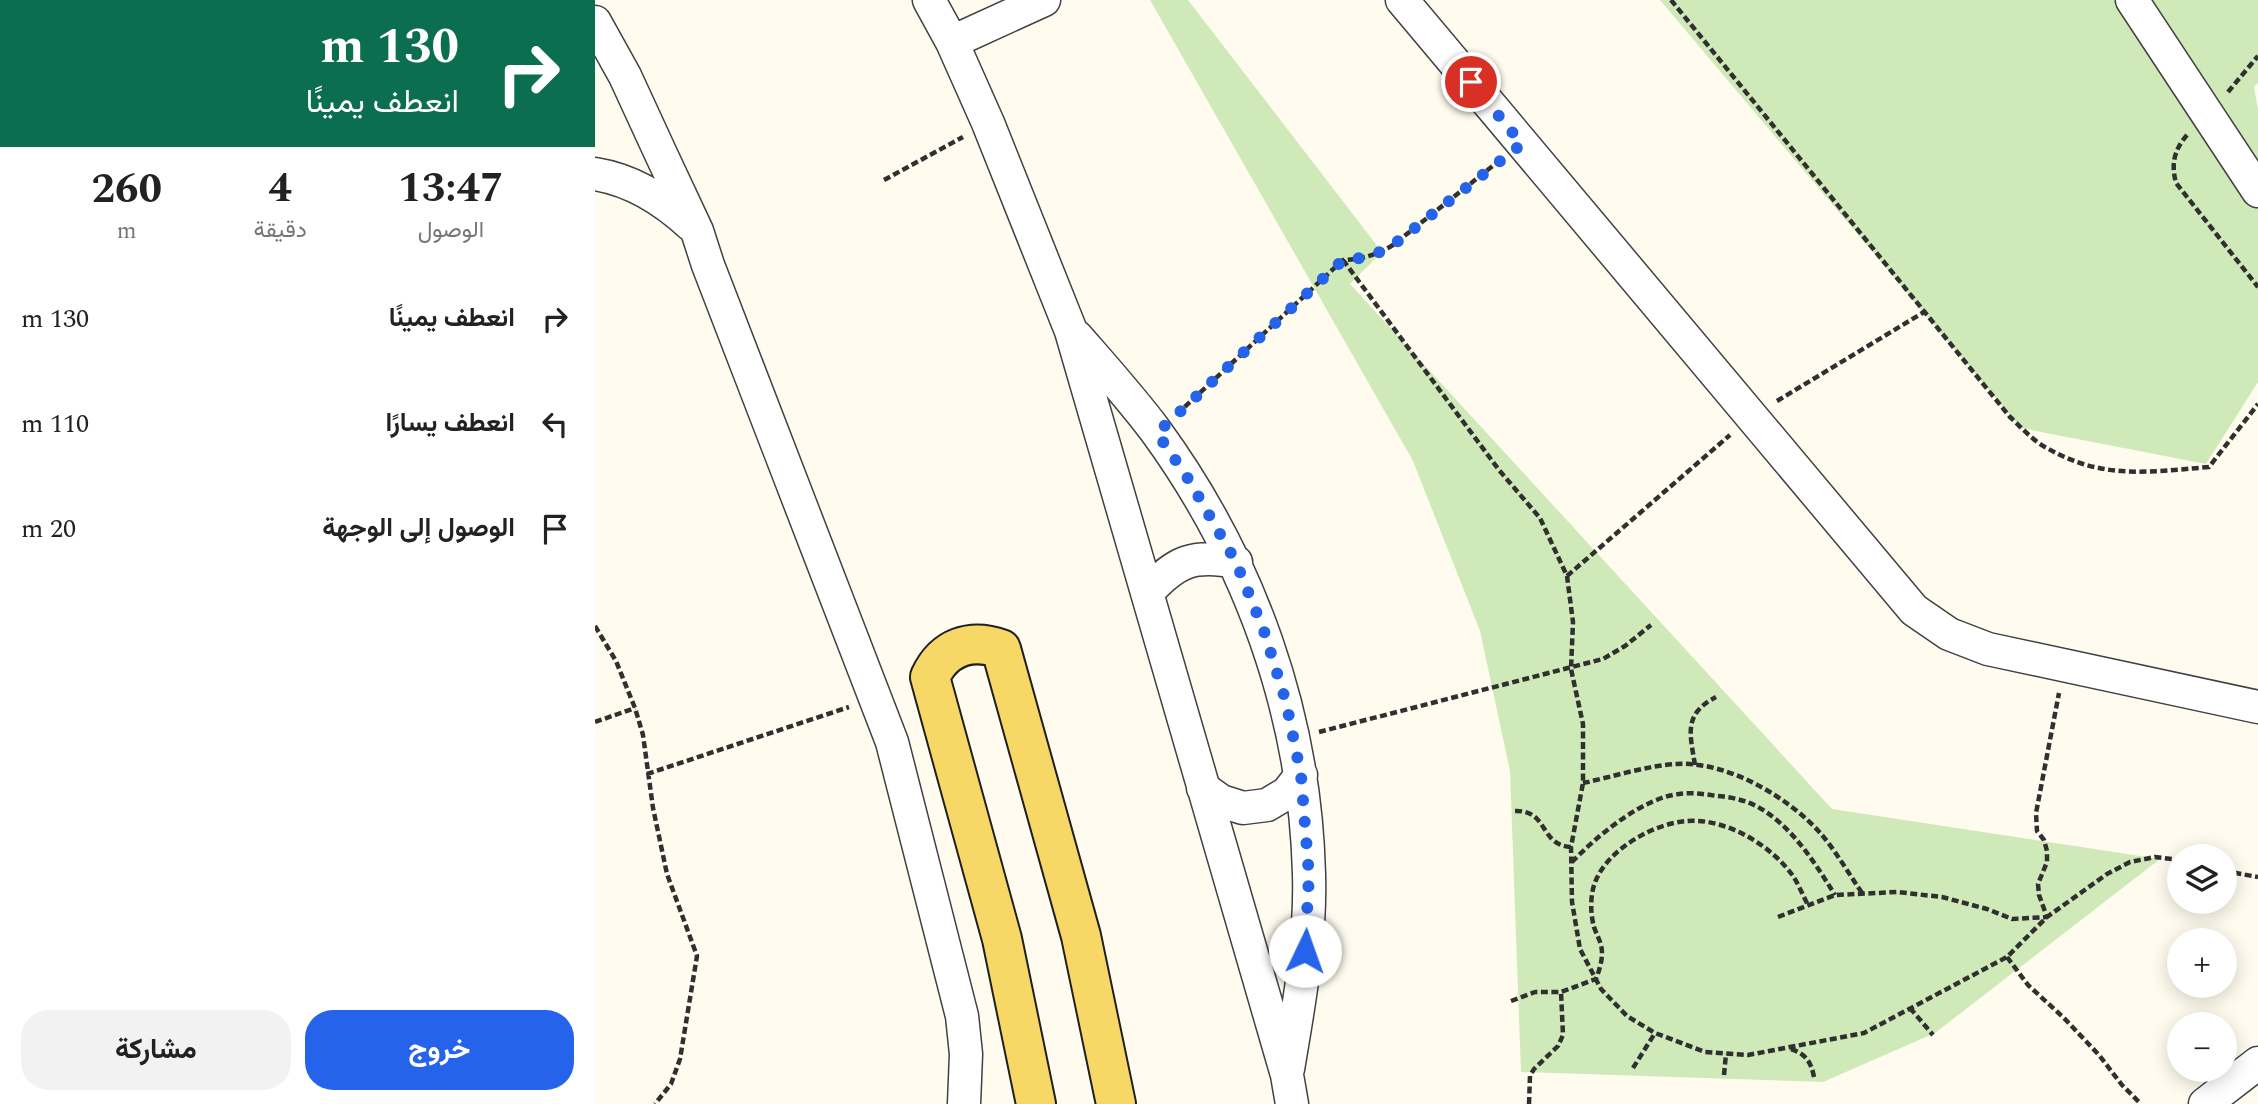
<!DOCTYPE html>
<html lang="ar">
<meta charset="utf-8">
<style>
body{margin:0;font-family:Spectral,Vazirmatn,serif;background:#f2f2f2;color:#222;direction:rtl;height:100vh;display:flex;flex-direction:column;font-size:26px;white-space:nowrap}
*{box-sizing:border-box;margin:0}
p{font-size:23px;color:#767676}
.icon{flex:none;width:38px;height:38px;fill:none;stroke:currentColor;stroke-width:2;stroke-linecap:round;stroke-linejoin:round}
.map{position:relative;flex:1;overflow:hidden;direction:ltr}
.panel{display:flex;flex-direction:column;background:#fff;width:595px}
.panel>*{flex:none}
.banner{background:#0b6e4f;color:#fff;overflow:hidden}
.tools{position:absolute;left:1572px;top:844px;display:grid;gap:14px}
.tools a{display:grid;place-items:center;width:70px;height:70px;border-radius:50%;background:#fff;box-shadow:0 4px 18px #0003;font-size:35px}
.pin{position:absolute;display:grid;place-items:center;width:60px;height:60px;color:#fff;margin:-30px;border:4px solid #fff;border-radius:50%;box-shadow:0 2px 7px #0007}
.me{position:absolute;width:77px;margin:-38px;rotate:3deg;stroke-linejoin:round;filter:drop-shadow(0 0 5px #0008)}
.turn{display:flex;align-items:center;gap:24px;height:147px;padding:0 21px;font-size:32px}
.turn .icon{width:91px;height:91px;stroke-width:2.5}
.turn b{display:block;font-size:49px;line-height:60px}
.eta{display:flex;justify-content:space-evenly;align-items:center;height:119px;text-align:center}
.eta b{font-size:42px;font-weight:700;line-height:49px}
.button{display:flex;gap:14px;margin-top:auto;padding:14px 21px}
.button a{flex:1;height:80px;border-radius:28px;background:#2563eb;color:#fff;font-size:28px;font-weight:700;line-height:80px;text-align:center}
.button a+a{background:#f2f2f2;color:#222}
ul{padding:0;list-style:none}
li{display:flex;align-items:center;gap:21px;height:105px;padding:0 21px}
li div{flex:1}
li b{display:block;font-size:26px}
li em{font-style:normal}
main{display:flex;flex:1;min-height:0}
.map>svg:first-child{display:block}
.green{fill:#d0e9b9}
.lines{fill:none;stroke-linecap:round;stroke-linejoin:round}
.minor-casing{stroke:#414141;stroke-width:35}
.major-casing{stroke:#1f1f1f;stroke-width:42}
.path{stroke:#303030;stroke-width:4.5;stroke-dasharray:7 3.5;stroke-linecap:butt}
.minor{stroke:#fff;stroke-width:32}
.major{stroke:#f7d866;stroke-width:38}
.route{stroke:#2563eb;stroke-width:12;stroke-dasharray:0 21.6}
</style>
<main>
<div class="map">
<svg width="1663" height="1104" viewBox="0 0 1663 1104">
<rect width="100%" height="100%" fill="#fffcef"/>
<path class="green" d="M 555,0 L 593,0 L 787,252 L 755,284 L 1237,809 L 1565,859 L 1340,1033 L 1228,1082 L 926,1072 L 915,771 L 885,631 L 818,461 Z
M 1065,0 L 1663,0 L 1663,83 L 1659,87 L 1663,110 L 1663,382 L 1611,464 L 1426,428 Z"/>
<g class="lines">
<defs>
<path id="minor" d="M 334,0 L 357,42 L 393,123 L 476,331 L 692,1075 L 697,1104
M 807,0 L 1319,610 L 1354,634 L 1393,649 L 1663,707
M 1537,0 L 1663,191
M 0,22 L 30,76 L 65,152 L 102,231 L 113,265 L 297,742 L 367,1016 L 371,1054 L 369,1104
M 357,42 L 449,0
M 0,174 C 37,180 69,200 96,225
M 482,337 C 509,368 536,398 560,430 C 655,560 710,714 714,874 C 716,939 704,1004 693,1069
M 552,593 C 581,561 598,554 641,562
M 608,788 L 626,801 L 648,808 L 672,805 L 692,793 L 706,775
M 1610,1104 L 1663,1063"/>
<path id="major" d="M 441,1104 L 407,939 L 335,677 C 349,647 376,638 406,649 L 486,936 L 521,1104"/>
</defs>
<use href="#minor" class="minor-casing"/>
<use href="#major" class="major-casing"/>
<path class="path" d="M 1076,0 L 1415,417 C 1426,427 1438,441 1452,448 C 1507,480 1554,472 1614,467 L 1663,404
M 1633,92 L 1663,56
M 1592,135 C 1579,150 1576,164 1581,183 L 1663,287
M 289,180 L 368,137
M 748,260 L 904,470 L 945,518 L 972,576 L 978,622 L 976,669 L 988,724 L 988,783 L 976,847 L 977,902 L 985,949 L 1006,989 L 1032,1016 L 1060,1033 L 1110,1052 L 1153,1055 L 1269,1033 L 1412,957 L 1452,917 L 1512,874 L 1535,862 L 1560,857 L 1584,860
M 1182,401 L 1329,312
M 582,414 L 748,260 C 768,259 781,255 798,245 L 904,161
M 972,576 L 1135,435
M 0,626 L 21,661 L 40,708 L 48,735 L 58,808 L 72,874 L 102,956 L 85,1059 L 76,1084 L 60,1104
M 0,722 L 40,708
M 724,732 L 1008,659 L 1030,646 L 1056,625
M 1100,765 C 1095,734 1088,714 1121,697
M 52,774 L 254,707
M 988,783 C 1017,777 1054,765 1082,764 C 1133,761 1195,798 1227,835 C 1242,853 1254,874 1267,893
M 920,811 C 954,810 944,845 976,847
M 977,862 C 1002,836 1047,798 1084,794 C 1096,792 1109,794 1122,796 C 1136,797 1150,800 1163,807 C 1197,826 1220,863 1240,895
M 1629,871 L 1663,877
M 1183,917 L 1240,895 L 1302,892 L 1347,897 L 1392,909 L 1417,919 L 1452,917 L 1444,895 L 1443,884 L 1452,862 L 1452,851 L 1449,840 L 1442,831 L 1441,813 L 1464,693
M 1412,957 L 1433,985 L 1469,1018 L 1504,1055 L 1527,1085 L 1546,1104
M 916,1001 L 940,992 L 966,992 L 1001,979 C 1004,971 1007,962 1007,953 C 1007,943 1002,936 999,927 C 995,913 995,893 1001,880 C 1010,859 1031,843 1051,833 C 1063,827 1078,822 1092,821 C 1131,818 1176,845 1198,876 C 1204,885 1208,896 1213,905
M 1315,1008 L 1338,1035
M 1196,1049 C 1211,1054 1216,1062 1219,1077
M 1038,1068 L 1060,1033
M 1129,1075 L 1131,1054
M 934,1104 L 935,1076 L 939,1069 L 963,1046 L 968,1035 L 966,992"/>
<use href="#minor" class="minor"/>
<use href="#major" class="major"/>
</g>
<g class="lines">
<path class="route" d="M 710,951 L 714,875 L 706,775 L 691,702 L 669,631 L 641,562 L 594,480 L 562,433 L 748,260 C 768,259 781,255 798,245 L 927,144 L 876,82"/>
</g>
</svg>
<div class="tools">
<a><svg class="icon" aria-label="layers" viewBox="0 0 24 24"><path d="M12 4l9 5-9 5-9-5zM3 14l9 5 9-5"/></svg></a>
<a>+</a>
<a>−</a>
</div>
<div class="pin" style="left:876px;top:82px;background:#d93025"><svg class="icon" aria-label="arrive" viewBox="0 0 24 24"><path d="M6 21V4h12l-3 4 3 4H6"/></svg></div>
<svg class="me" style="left:710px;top:951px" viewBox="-20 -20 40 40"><circle r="19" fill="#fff"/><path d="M0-13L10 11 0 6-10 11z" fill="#2563eb"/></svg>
</div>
<section class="panel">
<div class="banner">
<div class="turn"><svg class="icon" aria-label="right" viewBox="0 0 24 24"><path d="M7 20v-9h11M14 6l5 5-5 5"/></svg><div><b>130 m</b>انعطف يمينًا</div></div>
</div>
<div class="eta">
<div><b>13:47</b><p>الوصول</p></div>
<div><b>4</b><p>دقيقة</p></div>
<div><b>260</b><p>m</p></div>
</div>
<ul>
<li><svg class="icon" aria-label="right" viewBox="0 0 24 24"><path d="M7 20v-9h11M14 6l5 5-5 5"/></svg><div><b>انعطف يمينًا</b></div><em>130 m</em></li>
<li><svg class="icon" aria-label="left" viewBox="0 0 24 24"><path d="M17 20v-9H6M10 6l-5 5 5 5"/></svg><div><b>انعطف يسارًا</b></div><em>110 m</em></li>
<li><svg class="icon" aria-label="arrive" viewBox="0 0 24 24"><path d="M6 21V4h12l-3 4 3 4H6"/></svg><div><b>الوصول إلى الوجهة</b></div><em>20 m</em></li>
</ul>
<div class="button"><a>خروج</a><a>مشاركة</a></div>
</section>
</main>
